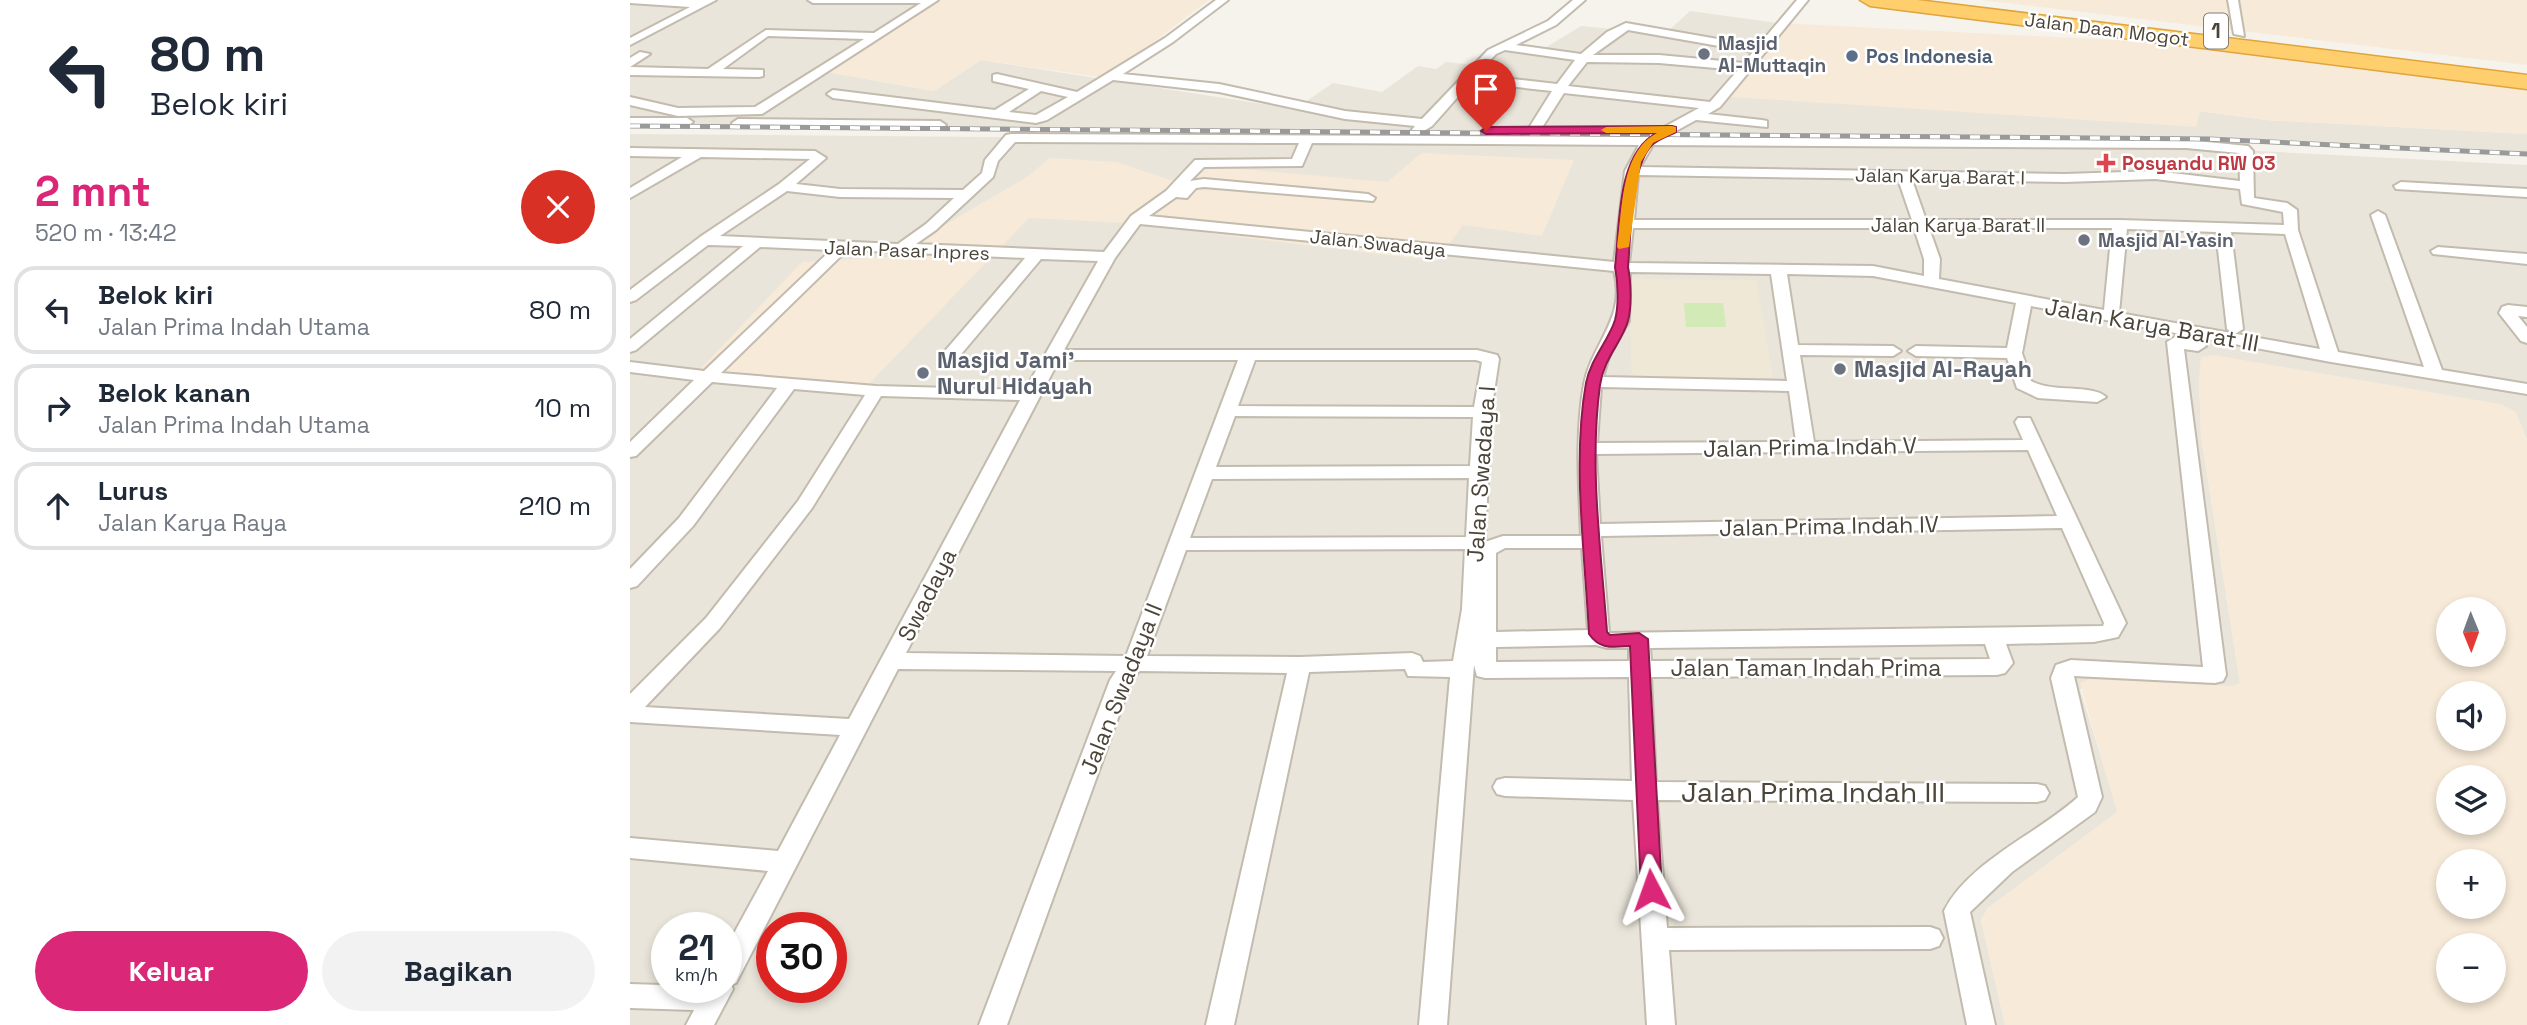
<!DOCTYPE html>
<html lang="id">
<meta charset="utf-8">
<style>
body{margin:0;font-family:"Space Grotesk",sans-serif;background:#f2f2f3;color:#1f2937;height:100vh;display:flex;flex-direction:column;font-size:26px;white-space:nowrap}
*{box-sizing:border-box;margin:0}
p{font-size:23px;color:#747a83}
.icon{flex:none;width:38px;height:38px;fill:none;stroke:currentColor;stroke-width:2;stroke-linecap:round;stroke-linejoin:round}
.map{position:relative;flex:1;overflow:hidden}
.drawer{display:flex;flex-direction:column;background:#fff;width:630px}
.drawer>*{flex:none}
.hud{background:#fff;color:#1f2937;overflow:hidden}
.needle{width:46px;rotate:179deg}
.controls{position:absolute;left:1806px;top:597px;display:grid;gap:14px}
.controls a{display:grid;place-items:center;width:70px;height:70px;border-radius:50%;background:#fff;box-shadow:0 4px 10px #0003;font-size:35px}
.speed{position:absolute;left:21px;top:912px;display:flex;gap:14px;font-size:35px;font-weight:700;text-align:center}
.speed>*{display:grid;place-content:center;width:91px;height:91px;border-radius:50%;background:#fff;box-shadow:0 4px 10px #0003;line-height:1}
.speed small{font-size:18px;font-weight:400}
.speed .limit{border:10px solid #d22;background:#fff;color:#111}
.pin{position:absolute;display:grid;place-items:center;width:60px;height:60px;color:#fff;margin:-72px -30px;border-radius:50% 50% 50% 0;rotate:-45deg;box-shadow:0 0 7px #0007}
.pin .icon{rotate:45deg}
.me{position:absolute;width:77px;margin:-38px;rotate:356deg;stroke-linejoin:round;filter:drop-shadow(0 0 5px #0008)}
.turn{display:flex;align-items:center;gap:24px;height:147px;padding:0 35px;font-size:32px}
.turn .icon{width:91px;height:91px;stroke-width:2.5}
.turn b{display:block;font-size:49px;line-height:60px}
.round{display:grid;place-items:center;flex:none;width:74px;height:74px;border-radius:37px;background:#f2f2f3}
.overview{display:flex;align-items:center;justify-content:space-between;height:119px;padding:0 35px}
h1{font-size:42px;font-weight:700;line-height:52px;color:#db2777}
.button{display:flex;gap:14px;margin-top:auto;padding:14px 35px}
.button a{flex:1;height:80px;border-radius:42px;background:#db2777;color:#fff;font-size:28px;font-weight:700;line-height:80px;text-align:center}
.button a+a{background:#f2f2f3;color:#1f2937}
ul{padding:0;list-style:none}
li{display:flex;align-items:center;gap:21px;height:88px;margin:0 14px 10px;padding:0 21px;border:4px solid #e0e1e3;border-radius:21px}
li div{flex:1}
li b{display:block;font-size:26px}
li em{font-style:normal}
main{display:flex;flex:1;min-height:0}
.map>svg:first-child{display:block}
.residential{fill:#eae5da;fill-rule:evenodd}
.commercial{fill:#f7ead8;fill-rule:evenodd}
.education{fill:#efe8d6}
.green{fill:#d2eab5}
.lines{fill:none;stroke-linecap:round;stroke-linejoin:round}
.street-casing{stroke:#c2bbae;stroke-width:4}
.highway-casing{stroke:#e0a43c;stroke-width:3}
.street{fill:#fff;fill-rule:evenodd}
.highway{fill:#ffcf6e;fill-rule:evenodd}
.rail-casing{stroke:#9a9a9a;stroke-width:5}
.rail{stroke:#fff;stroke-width:3.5;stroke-dasharray:10;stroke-linecap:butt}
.route{fill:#db2777;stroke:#8e194d;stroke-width:2}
.slow{fill:#f59e0b}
.worship-dot{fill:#6b7280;stroke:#fff;stroke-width:2.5}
.service-dot{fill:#5c6f8a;stroke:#fff;stroke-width:2.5}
.health-dot{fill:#e0444e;stroke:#fff;stroke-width:2.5}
.labels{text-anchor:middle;stroke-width:5;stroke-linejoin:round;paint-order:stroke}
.far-street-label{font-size:19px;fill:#4b4439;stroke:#fff}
.far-worship-label{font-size:19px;font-weight:bold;fill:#5b616d;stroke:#fff;text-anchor:start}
.far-service-label{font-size:19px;font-weight:bold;fill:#4e5e75;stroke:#fff;text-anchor:start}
.far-health-label{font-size:19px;font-weight:bold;fill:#be3a42;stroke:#fff;text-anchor:start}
.shield{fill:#fff;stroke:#817c74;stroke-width:2}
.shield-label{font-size:21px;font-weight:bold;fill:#4b4439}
.street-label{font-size:23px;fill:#4b4439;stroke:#fff}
.worship-label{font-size:23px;font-weight:bold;fill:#5b616d;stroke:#fff;text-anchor:start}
.near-street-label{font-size:28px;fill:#4b4439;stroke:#fff}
</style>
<main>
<section class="drawer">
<div class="hud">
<div class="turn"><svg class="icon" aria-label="left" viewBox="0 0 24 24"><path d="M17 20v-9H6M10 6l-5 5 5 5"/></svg><div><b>80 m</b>Belok kiri</div></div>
</div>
<div class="overview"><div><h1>2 mnt</h1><p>520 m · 13:42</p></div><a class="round" style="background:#d93025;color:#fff"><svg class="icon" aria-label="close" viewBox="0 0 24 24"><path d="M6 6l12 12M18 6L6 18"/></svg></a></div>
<ul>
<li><svg class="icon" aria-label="left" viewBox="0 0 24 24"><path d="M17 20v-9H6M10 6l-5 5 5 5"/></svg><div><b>Belok kiri</b><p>Jalan Prima Indah Utama</p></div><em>80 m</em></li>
<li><svg class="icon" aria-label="right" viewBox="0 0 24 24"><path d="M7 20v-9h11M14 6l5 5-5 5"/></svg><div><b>Belok kanan</b><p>Jalan Prima Indah Utama</p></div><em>10 m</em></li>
<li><svg class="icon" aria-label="ahead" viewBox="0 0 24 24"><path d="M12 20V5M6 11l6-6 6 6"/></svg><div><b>Lurus</b><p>Jalan Karya Raya</p></div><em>210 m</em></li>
</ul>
<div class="button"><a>Keluar</a><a>Bagikan</a></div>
</section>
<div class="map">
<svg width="1897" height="1025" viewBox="0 0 1897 1025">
<rect width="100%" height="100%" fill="#f6f3ec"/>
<path class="residential" d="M 0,0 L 311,0 L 185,70 L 304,91 L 351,60 L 665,109 L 703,83 L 752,92 L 788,66 L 806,69 L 816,62 L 843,65 L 875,47 L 910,51 L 951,26 L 1035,34 L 1060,11 L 1148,23 L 1101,96 L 1566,126 L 1569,111 L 1636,120 L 1897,134 L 1897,154 L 1562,139 L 0,127 Z
M 0,134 L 1552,147 L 1897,165 L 1897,440 L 1885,411 L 1569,377 L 1571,436 L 1610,683 L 1604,686 L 1450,689 L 1488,812 L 1358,908 L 1351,920 L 1375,1025 L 0,1025 ZM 37,928 L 96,928 L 96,987 L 37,987 ZM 142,928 L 201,928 L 201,987 L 142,987 Z"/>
<path class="commercial" d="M 311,0 L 579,0 L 476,78 L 351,60 L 304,91 L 184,70 Z
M 1351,0 L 1897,0 L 1897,65 Z
M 1148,23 L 1584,45 L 1897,86 L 1897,134 L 1636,120 L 1570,111 L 1566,127 L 1100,97 Z
M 792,153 L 944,160 L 912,236 L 833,225 L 807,261 L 493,223 L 399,218 L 234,389 L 58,382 L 172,262 L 260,257 L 397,177 L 420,158 L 487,162 L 552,184 L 578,166 L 757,182 Z
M 1584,355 L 1870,404 L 1885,411 L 1897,440 L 1897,1025 L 1375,1025 L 1351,920 L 1358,908 L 1487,812 L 1450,683 L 1459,679 L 1604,686 L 1610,683 L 1571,436 L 1569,377 L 1571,357 ZM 1864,609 L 1864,654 L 1818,654 L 1818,609 ZM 1864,693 L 1864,738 L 1818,738 L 1818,693 ZM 1864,777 L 1864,822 L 1818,822 L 1818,777 ZM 1864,861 L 1864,906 L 1818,906 L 1818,861 ZM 1864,945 L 1864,990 L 1818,990 L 1818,945 Z"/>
<path class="education" d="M 998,279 L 1126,280 L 1143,378 L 1002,377 Z"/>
<path class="green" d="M 1054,303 L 1093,303 L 1096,327 L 1056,327 Z"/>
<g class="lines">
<defs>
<path id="street" d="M 0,0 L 86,0 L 0,45 L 0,38 L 60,7 L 0,3 Z
M 178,0 L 308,0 L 132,114 L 48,116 L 0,105 L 0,97 L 48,108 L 125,107 L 234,39 L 138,36 L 93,69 L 133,70 L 133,76 L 129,77 L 0,75 L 0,67 L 78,69 L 136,30 L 244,33 L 291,3 L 183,3 Z
M 586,0 L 598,0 L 543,42 L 493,74 L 589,84 L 715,111 L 792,119 L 858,50 L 918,21 L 943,0 L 955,0 L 926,25 L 886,45 L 951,54 L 977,32 L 996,23 L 1128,46 L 1167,0 L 1178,0 L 1090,107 L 1078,114 L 1132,120 L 1137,121 L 1137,127 L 1066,120 L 1035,137 L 1556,140 L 1618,146 L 1623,151 L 1624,198 L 1657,203 L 1667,210 L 1668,230 L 1708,352 L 1794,367 L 1741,215 L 1748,211 L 1755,215 L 1812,370 L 1897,384 L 1897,394 L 1701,362 L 1401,306 L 1392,353 L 1401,381 C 1421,393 1463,384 1476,397 L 1467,402 L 1408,398 L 1387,388 L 1377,358 L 1286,356 L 1278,351 L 1286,346 L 1377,348 L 1386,303 L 1243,276 L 1157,274 L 1168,345 L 1263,346 L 1271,351 L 1263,356 L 1170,355 L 1184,442 L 1393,440 L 1385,422 L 1388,418 L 1400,418 L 1496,623 L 1488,637 L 1464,642 L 1376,644 L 1383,663 L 1375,673 L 1367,675 L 1021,677 L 1026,782 L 1407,784 L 1415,786 L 1419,793 L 1415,800 L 1407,802 L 1027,800 L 1037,928 L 1300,927 L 1309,930 L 1313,938 L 1309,946 L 1300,949 L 1039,950 L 1045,1025 L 1017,1025 L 1003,800 L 875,796 L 867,794 L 863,787 L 867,780 L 875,778 L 1002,781 L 999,677 L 855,678 L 847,676 L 844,665 L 817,1025 L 789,1025 L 820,677 L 778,676 L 775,669 L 679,672 L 604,1025 L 576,1025 L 657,673 L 509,671 L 501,682 L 377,1025 L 349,1025 L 480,680 L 486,671 L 268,669 L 106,983 L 101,985 L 103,989 L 84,1025 L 56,1025 L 64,1010 L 0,1008 L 0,984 L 96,987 L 96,948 L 138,871 L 0,858 L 0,838 L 148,851 L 210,735 L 0,722 L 0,694 L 76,618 L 168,501 L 235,395 L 164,389 L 63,526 L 7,586 L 0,588 L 0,569 L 49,518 L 147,388 L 82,382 L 6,456 L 0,457 L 0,442 L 64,380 L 0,372 L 0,362 L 74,371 L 201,250 L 130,247 L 6,350 L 0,352 L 0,339 L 113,246 L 78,245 L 6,300 L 0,302 L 0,290 L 70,237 L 149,184 L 180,159 L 71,157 L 0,198 L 0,188 L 52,157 L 0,156 L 0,148 L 185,151 L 196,158 L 166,184 L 210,189 L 333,190 L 352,173 L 355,160 L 376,135 L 381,134 L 1016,137 L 1069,108 L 934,93 L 908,134 L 903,135 L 897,131 L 922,91 L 841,82 L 802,126 L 787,135 L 781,131 L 785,126 L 715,119 L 589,92 L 483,80 L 417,120 L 406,123 L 203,98 L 197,94 L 203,90 L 365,110 L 399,89 L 363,81 L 363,75 L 367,74 L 447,92 L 535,38 ZM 998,30 L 1123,52 L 1114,63 L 1029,55 L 963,55 ZM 875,50 L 945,60 L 927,84 L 847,75 L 866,54 ZM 957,62 L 1029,63 L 1108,70 L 1080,102 L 938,86 ZM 411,91 L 438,97 L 406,115 L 379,112 ZM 385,142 L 669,143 L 662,159 L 565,160 L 536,191 L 501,216 L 474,252 L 286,244 L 306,230 L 363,177 L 368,161 ZM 682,143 L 1009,145 L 995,171 L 984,262 L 519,216 L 546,197 L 557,198 L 566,188 L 574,187 L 743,201 L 745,198 L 738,194 L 574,179 L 560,181 L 574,167 L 672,166 ZM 1023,145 L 1556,148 L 1609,153 L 1610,181 L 1525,171 L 1435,174 L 1010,167 ZM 1008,175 L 1268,179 L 1282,220 L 1004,220 ZM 1525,179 L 1610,189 L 1612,204 L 1653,212 L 1654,225 L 1490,220 L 1296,220 L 1282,180 L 1435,182 ZM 157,191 L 210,197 L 324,198 L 296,224 L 268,244 L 90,236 ZM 510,224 L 984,271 C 997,317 962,343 954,384 C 945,434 949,485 951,536 L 873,536 L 855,542 L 861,412 L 869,359 L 867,355 L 847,350 L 434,350 L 485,258 ZM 1003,228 L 1284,228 L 1294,259 L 1294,276 L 1243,266 L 999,263 ZM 1299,228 L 1482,228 L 1474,310 L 1309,279 L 1310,259 ZM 1497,229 L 1586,232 L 1597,329 L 1605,334 L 1613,329 L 1601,232 L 1655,234 L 1690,349 L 1489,313 ZM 217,250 L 395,258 L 315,351 L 313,355 L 315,359 L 327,359 L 411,259 L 468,261 L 395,390 L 246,386 L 91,373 ZM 1000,272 L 1141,274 L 1157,381 L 973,377 L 980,354 L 999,321 ZM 429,360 L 608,360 L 496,656 L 276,653 ZM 625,360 L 846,360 L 852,362 L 844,407 L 608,406 ZM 971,387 L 1159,391 L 1166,442 L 967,443 ZM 251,396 L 390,400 L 219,719 L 15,707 L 90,628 L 182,508 ZM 605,416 L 843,417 L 840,466 L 586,467 ZM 1398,450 L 1427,516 L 970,524 L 966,454 ZM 839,478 L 836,537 L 560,538 L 582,479 ZM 1432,528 L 1474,623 L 1473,626 L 979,633 L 971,536 ZM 875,548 L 952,548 L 958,630 L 866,632 L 866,553 ZM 835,549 L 832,609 L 823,661 L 793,662 L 790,656 L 782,653 L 670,657 L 517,656 L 556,550 ZM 1355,644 L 1360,659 L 1021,661 L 1020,648 ZM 966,645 L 977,648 L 999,648 L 999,661 L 866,662 L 866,647 Z
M 1598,0 L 1608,0 L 1614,36 L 1604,34 Z
M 10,52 L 20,54 L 0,67 L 0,58 Z
M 0,118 L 57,118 L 63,122 L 57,126 L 0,126 Z
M 108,119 L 310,121 L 316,125 L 310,129 L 103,126 L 102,123 Z
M 1771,182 L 1897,189 L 1897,197 L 1766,189 L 1764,186 Z
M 1808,247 L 1897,254 L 1897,264 L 1803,254 L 1801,251 Z
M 1878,305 L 1897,307 L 1897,317 L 1888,316 L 1897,327 L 1897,343 L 1891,341 L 1869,313 L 1872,307 Z
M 1545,337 L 1574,343 L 1576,346 L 1568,351 L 1554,349 L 1596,675 L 1593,681 L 1585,683 L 1444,676 L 1472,797 L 1465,812 L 1382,872 L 1340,912 L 1365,1025 L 1337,1025 L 1314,911 C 1338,862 1409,833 1448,797 L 1421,678 L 1426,665 L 1441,660 L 1573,667 L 1537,342 Z"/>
<path id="highway" d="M 1230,0 L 1287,0 L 1897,75 L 1897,89 L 1240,6 Z"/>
</defs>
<use href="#street" class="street-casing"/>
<use href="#highway" class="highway-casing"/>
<use href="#street" class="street"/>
<use href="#highway" class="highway"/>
<defs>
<path id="rail" d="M 0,126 L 1579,139 L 1897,154"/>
</defs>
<use href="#rail" class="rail-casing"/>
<use href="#rail" class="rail"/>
</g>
<path class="route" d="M 1042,126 L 1046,127 L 1046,132 C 1038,136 1028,139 1022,145 C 1000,167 1001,236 998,267 C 1001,282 1002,306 998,321 C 992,342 974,358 970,385 C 959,466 971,550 977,632 L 980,635 L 1009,633 L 1018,639 L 1032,890 L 1029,896 L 1021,898 L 1014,896 L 1011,890 L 1000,646 C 983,647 970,650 959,634 C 955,555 942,461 956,383 C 961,358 979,340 985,320 C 989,305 988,282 985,267 C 990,226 986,154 1027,133 L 856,134 L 851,131 L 856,127 Z"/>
<path class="slow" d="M 1042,126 L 1046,127 L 1046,132 L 1023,143 L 1011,162 L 999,247 L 989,249 L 987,247 C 993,210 990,152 1027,133 L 976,133 L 971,130 L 976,127 Z"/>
<g class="worship-dot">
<circle cx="1074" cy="54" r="7"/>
<circle cx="1454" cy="240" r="7"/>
<circle cx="1210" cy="369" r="7"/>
<circle cx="293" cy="373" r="7"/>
</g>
<circle class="service-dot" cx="1222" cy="56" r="7"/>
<path class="health-dot" d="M1472.5 152.5h7v7h7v7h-7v7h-7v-7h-7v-7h7z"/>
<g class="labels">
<g class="far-street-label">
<text transform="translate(1477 29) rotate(7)" y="7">Jalan Daan Mogot</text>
<text transform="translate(1310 176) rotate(1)" y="7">Jalan Karya Barat I</text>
<text x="1328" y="232">Jalan Karya Barat II</text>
<text transform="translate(748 243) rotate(6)" y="7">Jalan Swadaya</text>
<text transform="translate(277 250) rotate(2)" y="7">Jalan Pasar Inpres</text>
</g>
<g class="far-worship-label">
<text x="1088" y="50">Masjid<tspan x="1088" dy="22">Al-Muttaqin</tspan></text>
<text x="1468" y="247">Masjid Al-Yasin</text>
</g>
<g class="far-service-label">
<text x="1236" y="63">Pos Indonesia</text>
</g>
<g class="far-health-label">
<text x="1492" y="170">Posyandu RW 03</text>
</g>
<rect class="shield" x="1574" y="13.5" width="24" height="35" rx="5"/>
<g class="shield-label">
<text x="1586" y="38">1</text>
</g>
<g class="street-label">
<text transform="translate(1522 325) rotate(10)" y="8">Jalan Karya Barat III</text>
<text transform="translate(1180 447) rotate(-1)" y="8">Jalan Prima Indah V</text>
<text transform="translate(851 474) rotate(-86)" y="8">Jalan Swadaya I</text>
<text transform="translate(1199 526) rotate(-1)" y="8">Jalan Prima Indah IV</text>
<text transform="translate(297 595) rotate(-63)" y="8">Swadaya</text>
<text x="1176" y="676">Jalan Taman Indah Prima</text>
<text transform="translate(491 689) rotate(-68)" y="8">Jalan Swadaya II</text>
</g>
<g class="worship-label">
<text x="307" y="368">Masjid Jami'<tspan x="307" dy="26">Nurul Hidayah</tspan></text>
<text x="1224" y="377">Masjid Al-Rayah</text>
</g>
<g class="near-street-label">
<text x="1183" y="802">Jalan Prima Indah III</text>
</g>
</g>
</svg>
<div class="controls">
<a><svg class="needle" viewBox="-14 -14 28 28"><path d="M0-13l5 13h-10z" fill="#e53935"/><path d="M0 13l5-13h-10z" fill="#747a83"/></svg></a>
<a><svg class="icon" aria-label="sound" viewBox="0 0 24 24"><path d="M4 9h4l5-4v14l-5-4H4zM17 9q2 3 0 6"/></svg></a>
<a><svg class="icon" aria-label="layers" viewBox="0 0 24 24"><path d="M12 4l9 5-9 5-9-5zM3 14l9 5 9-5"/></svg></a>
<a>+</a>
<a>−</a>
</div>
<div class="speed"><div>21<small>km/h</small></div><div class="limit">30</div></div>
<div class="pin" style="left:856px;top:131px;background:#d93025"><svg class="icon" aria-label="arrive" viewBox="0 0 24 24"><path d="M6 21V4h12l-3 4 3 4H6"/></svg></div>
<svg class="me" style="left:1021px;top:890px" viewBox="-20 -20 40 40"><path d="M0-17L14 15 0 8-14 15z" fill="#db2777" stroke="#fff" stroke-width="4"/></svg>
</div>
</main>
